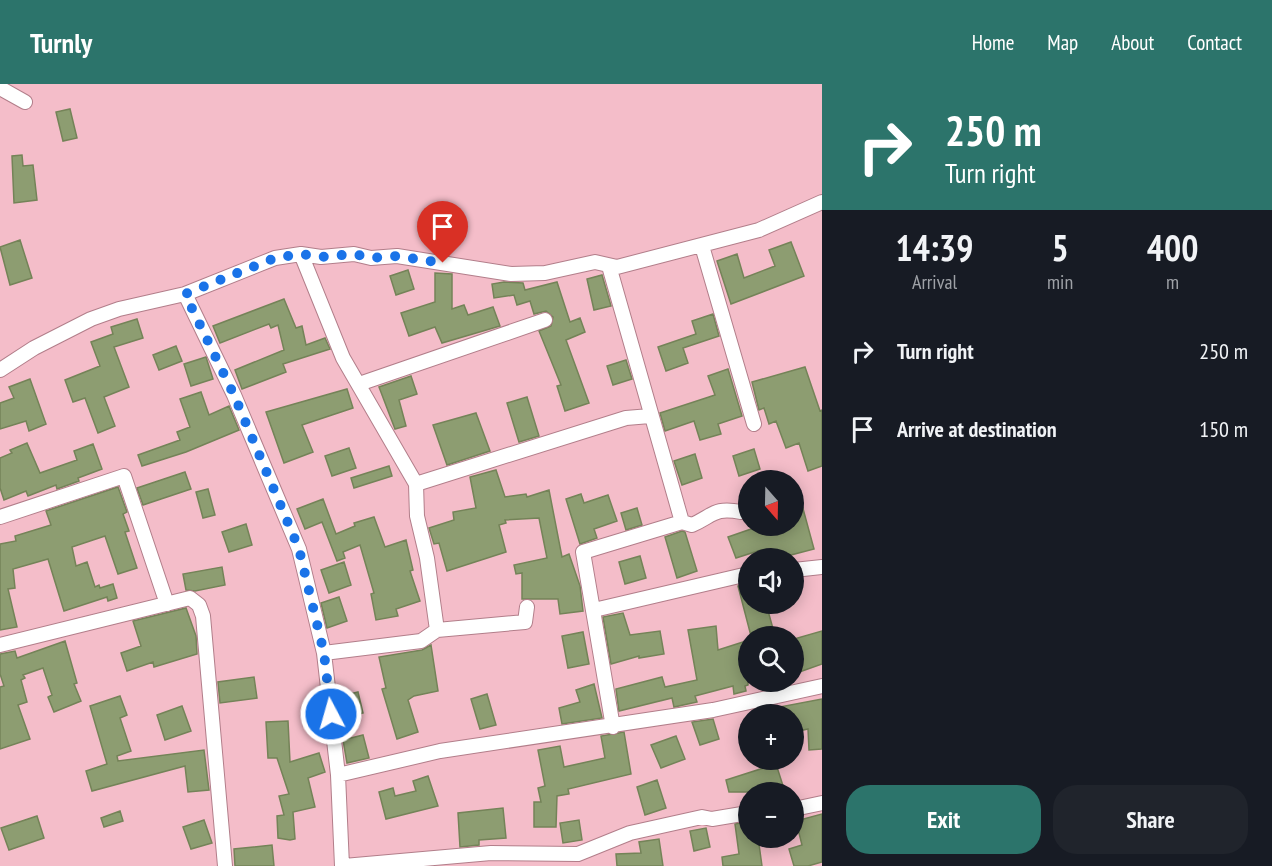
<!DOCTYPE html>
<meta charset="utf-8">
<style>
body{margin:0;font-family:"PT Sans Narrow",sans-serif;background:#20242c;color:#f1f3f6;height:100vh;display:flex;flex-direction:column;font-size:22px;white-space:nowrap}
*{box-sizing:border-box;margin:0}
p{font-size:20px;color:#9ea1a6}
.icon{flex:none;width:33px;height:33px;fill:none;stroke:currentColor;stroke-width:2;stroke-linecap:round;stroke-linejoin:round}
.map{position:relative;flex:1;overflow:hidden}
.panel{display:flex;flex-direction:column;background:#171b24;width:450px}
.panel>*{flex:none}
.hud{background:#2c746b;color:#fff;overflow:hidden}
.needle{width:39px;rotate:160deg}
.buttons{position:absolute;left:738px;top:386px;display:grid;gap:12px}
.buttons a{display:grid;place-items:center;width:66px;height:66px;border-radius:50%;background:#171b24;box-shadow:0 3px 15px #0003;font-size:30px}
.pin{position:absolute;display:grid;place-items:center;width:51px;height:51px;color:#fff;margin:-62px -26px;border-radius:50% 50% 50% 0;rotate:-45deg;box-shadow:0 0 6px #0007}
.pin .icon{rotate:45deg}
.me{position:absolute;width:66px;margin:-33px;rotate:354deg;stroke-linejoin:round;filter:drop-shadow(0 0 4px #0008)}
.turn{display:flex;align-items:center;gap:21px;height:126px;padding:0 24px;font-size:27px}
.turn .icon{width:78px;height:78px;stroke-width:2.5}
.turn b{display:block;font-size:42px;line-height:51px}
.eta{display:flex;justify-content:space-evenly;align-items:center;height:102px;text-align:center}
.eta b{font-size:36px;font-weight:700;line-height:42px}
.primary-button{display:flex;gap:12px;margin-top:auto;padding:12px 24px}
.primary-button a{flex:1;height:69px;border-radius:24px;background:#2c746b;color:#fff;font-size:24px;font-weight:700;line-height:69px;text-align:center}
.primary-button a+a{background:#20242c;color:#f1f3f6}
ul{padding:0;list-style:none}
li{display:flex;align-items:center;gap:18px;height:78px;padding:0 24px}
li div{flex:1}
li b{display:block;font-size:22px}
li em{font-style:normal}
header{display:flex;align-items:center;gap:36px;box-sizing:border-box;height:84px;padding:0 30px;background:#2c746b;color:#fff}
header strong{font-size:28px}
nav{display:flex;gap:33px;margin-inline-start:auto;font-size:21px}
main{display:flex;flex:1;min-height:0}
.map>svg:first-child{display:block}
.building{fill:#8d9d71;stroke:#748358;stroke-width:1.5}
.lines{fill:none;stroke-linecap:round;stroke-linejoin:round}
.minor-casing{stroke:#b27e8a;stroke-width:16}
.minor{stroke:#fff;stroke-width:14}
.route{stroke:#1a73e8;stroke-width:10;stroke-dasharray:0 18}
</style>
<header>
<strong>Turnly</strong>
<nav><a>Home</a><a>Map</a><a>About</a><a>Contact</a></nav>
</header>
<main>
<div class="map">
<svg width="822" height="782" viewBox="0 0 822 782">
<rect width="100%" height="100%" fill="#f4bdc9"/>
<path class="building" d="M 70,25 L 77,54 L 63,57 L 56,28 Z
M 22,71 L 23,82 L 33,81 L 37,116 L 14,119 L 12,72 Z
M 20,156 L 32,194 L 10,201 L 0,163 Z
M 791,158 L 804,192 L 731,220 L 717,177 L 737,170 L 744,194 L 775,182 L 769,166 Z
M 408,186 L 414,205 L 396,211 L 390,192 Z
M 435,189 L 452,190 L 452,225 L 464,221 L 468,231 L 493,223 L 500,242 L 442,259 L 435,243 L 409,252 L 401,229 L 435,218 Z
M 602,191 L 611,222 L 594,226 L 587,195 Z
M 504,198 L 523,199 L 525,206 L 557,198 L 570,238 L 580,234 L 585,248 L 566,256 L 589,319 L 565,327 L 557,302 L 561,301 L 539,247 L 551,242 L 553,233 L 546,227 L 534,230 L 530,217 L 517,221 L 514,211 L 494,214 L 492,200 Z
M 284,215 L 296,244 L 302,242 L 306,261 L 325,254 L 330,265 L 283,280 L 286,288 L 242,305 L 235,286 L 284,266 L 278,241 L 271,244 L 269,240 L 220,259 L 213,242 Z
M 713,230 L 719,252 L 683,264 L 688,279 L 666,287 L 658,263 L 696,250 L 692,237 Z
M 137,235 L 143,254 L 114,263 L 129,303 L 104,313 L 115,342 L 98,349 L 85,314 L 73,318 L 65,296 L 100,282 L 91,258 L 113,250 L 111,243 Z
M 176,262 L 182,277 L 159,286 L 153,271 Z
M 206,273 L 213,295 L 191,302 L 184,280 Z
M 626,276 L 632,295 L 613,301 L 607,282 Z
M 805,283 L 820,327 L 822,326 L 822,382 L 808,387 L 799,359 L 786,364 L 776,337 L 769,340 L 764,324 L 759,326 L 752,298 Z
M 728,285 L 742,332 L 718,340 L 721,350 L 700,356 L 694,337 L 665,347 L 660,329 L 715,311 L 708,292 Z
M 411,292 L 417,310 L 399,316 L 406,342 L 395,345 L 379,303 Z
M 30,295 L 46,340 L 29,347 L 26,337 L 0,345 L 0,319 L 14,314 L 9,303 Z
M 347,305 L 353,324 L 302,341 L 313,368 L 284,379 L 266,328 Z
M 201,308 L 209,331 L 229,322 L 239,346 L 186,368 L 142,382 L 138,371 L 180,356 L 177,348 L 190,343 L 180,315 Z
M 527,313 L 539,352 L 519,358 L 507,319 Z
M 476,329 L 490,367 L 447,381 L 433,341 Z
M 27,359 L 40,389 L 77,376 L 74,367 L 93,360 L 102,385 L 78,394 L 79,397 L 57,405 L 56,401 L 28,412 L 26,407 L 4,416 L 0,404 L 0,374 L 12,369 L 10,366 Z
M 349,364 L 356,384 L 332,392 L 325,372 Z
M 754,365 L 760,385 L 739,392 L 733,372 Z
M 695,370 L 702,394 L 682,401 L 674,377 Z
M 389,382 L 392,392 L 354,404 L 351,394 Z
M 496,386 L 505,413 L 526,410 L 527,413 L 549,406 L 562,473 L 569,470 L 580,502 L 583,527 L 560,530 L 558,515 L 522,515 L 522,489 L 516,490 L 514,481 L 547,474 L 539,434 L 505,436 L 506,439 L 499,441 L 506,468 L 447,487 L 439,459 L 434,460 L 429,444 L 454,436 L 453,428 L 476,424 L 470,393 Z
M 185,388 L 191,405 L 143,421 L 137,404 Z
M 118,403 L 127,428 L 123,430 L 129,447 L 125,448 L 137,484 L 118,490 L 105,452 L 72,463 L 76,482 L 87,478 L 95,503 L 99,501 L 100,504 L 113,500 L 117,514 L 108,517 L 107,513 L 64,527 L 48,475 L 13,485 L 15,504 L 8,505 L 17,543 L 0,546 L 0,460 L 16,457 L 15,452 L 51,441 L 46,427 Z
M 208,405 L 215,431 L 203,434 L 196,408 Z
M 581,410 L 584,419 L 608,411 L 617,437 L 594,445 L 597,454 L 580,460 L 566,415 Z
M 323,415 L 336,450 L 355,442 L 354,439 L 374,433 L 385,463 L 406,456 L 413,486 L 410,487 L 420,517 L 396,525 L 398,532 L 376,536 L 371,510 L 374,509 L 360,461 L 343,468 L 345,474 L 337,477 L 322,438 L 305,445 L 297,425 Z
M 802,421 L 814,465 L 787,472 L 786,468 L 767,474 L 763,474 L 761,466 L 736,474 L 728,453 L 754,444 L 753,441 L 794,441 L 794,423 Z
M 637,424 L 642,441 L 626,446 L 621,429 Z
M 246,440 L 252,461 L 229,468 L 222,448 Z
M 682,447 L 685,448 L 697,487 L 677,494 L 665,453 Z
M 640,472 L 646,494 L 625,500 L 619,478 Z
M 344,478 L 351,501 L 329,509 L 321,486 Z
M 222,483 L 225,501 L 195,507 L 186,506 L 183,490 Z
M 748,500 L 748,519 L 756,519 L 758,526 L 767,523 L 775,552 L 751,552 L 738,502 Z
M 339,513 L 347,537 L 327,544 L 321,519 Z
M 186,524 L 196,552 L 197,570 L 154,583 L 153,578 L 127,587 L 121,569 L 141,562 L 133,537 Z
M 623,529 L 630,551 L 660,547 L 664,570 L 639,574 L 639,572 L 611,580 L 603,533 Z
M 716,542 L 718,566 L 743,558 L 748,576 L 748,601 L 745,602 L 746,607 L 734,610 L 733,602 L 695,612 L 697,618 L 674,623 L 672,614 L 619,627 L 616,605 L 662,593 L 665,603 L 697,596 L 688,546 Z
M 822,547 L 822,580 L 794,590 L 794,555 Z
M 583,548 L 589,580 L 568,584 L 562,552 Z
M 65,557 L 77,599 L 74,600 L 81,617 L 54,628 L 48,613 L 52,611 L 43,584 L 23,591 L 25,594 L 21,596 L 27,618 L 18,621 L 30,655 L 0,665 L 0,603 L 4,602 L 0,590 L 0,570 L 15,567 L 17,574 Z
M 431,561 L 438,607 L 414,612 L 408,616 L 418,648 L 397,655 L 382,605 L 386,604 L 379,573 L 422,566 Z
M 254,593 L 257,614 L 220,619 L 218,598 Z
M 594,600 L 602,634 L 562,640 L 559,624 L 580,618 L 576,606 Z
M 358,608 L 363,629 L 347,633 L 342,612 Z
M 487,610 L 496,641 L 480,645 L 471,615 Z
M 120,612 L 127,631 L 120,634 L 131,667 L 117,672 L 118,677 L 204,666 L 209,706 L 188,708 L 185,682 L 92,707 L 86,687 L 107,680 L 90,622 Z
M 822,615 L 822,665 L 809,666 L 808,645 L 794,648 L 794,630 L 770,630 L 769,625 Z
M 182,622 L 191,647 L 165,656 L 157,631 Z
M 713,635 L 719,655 L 700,661 L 692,638 Z
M 288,637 L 290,678 L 319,669 L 325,688 L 308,694 L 315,723 L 293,728 L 295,755 L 290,756 L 278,754 L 277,732 L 284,731 L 279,712 L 289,710 L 277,674 L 268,674 L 266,638 Z
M 624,648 L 631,690 L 568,705 L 569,710 L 557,712 L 556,743 L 534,743 L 534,718 L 541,718 L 538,704 L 545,702 L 538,666 L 560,662 L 564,683 L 605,674 L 601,652 Z
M 363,651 L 369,674 L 347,679 L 343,656 Z
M 676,652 L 685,675 L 661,684 L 651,661 Z
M 776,680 L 785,708 L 729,708 L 726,696 Z
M 428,692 L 438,722 L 386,735 L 379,708 L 393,704 L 395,712 L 416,707 L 413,697 Z
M 657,696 L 666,724 L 645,731 L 637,703 Z
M 503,724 L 506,754 L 479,756 L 479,761 L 460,763 L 458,729 Z
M 120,727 L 123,737 L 104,743 L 101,734 Z
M 822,730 L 822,778 L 808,782 L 794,782 L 789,765 L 802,761 L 796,737 Z
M 37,732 L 44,754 L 9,766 L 1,744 Z
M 204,736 L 212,759 L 191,765 L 183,743 Z
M 579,736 L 582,756 L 563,759 L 560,739 Z
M 746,738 L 748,753 L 758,753 L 762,782 L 723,782 L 722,773 L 739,770 L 735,740 Z
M 706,744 L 710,763 L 694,767 L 690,747 Z
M 659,755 L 663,782 L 617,782 L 616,770 L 641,769 L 639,758 Z
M 272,761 L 274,782 L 235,782 L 234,765 Z"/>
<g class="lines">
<defs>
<path id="minor" d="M 0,4 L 25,18
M 702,162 L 754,340
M 301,170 L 343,274 L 416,400
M 609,182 L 682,438 L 692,441 C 714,431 714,423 741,428
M 185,210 L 234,311 L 299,465 L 324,569 L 338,691 L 342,782
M 0,286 L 34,264 L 91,235 L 119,225 L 185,210 L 275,174 L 301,170 L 321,173 L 354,170 L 371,174 L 397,172 L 511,190 L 545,189 L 595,178 L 617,183 L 759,146 L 822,118
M 359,300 L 545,236
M 0,433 L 124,392 L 167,520
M 794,486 L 822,483
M 594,526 L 748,490
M 437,546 L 525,538 L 527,523
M 0,561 L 190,514 L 199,521 L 203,532 L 225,782
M 324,569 L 421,557 L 437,546 L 427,474 L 417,432 L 416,400 L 626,334 L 650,332
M 613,643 L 583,468 L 682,438
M 338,691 L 440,667 L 713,626 L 822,602
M 794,725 L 822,719
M 344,782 L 491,769 L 578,770 L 630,749 L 702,733 L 712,735 L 748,729"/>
</defs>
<use href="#minor" class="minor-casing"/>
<use href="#minor" class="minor"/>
</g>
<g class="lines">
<path class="route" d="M 331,630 L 324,569 L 299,465 L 234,311 L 185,210 L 275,174 L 301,170 L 321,173 L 354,170 L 372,174 L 397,172 L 443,179"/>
</g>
</svg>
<div class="buttons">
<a><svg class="needle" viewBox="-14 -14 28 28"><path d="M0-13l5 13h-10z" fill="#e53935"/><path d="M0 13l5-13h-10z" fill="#9ea1a6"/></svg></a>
<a><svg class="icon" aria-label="sound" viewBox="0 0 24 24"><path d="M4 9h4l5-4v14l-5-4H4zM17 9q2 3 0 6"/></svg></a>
<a><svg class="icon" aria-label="search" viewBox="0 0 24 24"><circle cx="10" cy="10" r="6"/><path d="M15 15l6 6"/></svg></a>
<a>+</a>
<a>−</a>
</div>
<div class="pin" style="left:443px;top:179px;background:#d93025"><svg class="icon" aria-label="arrive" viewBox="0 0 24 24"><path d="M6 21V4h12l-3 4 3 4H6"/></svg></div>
<svg class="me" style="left:331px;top:630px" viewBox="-20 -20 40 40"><circle r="17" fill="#1a73e8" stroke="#fff" stroke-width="3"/><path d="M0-11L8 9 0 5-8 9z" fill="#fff"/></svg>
</div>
<section class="panel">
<div class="hud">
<div class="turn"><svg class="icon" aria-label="right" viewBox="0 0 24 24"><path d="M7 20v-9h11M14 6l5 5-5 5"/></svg><div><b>250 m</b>Turn right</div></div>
</div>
<div class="eta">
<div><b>14:39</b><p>Arrival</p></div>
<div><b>5</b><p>min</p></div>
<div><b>400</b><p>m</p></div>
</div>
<ul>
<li><svg class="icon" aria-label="right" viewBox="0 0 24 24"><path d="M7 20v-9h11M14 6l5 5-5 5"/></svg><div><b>Turn right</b></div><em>250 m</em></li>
<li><svg class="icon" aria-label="arrive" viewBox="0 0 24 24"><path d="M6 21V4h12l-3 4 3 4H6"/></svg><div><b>Arrive at destination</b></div><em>150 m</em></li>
</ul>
<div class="primary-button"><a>Exit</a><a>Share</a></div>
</section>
</main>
